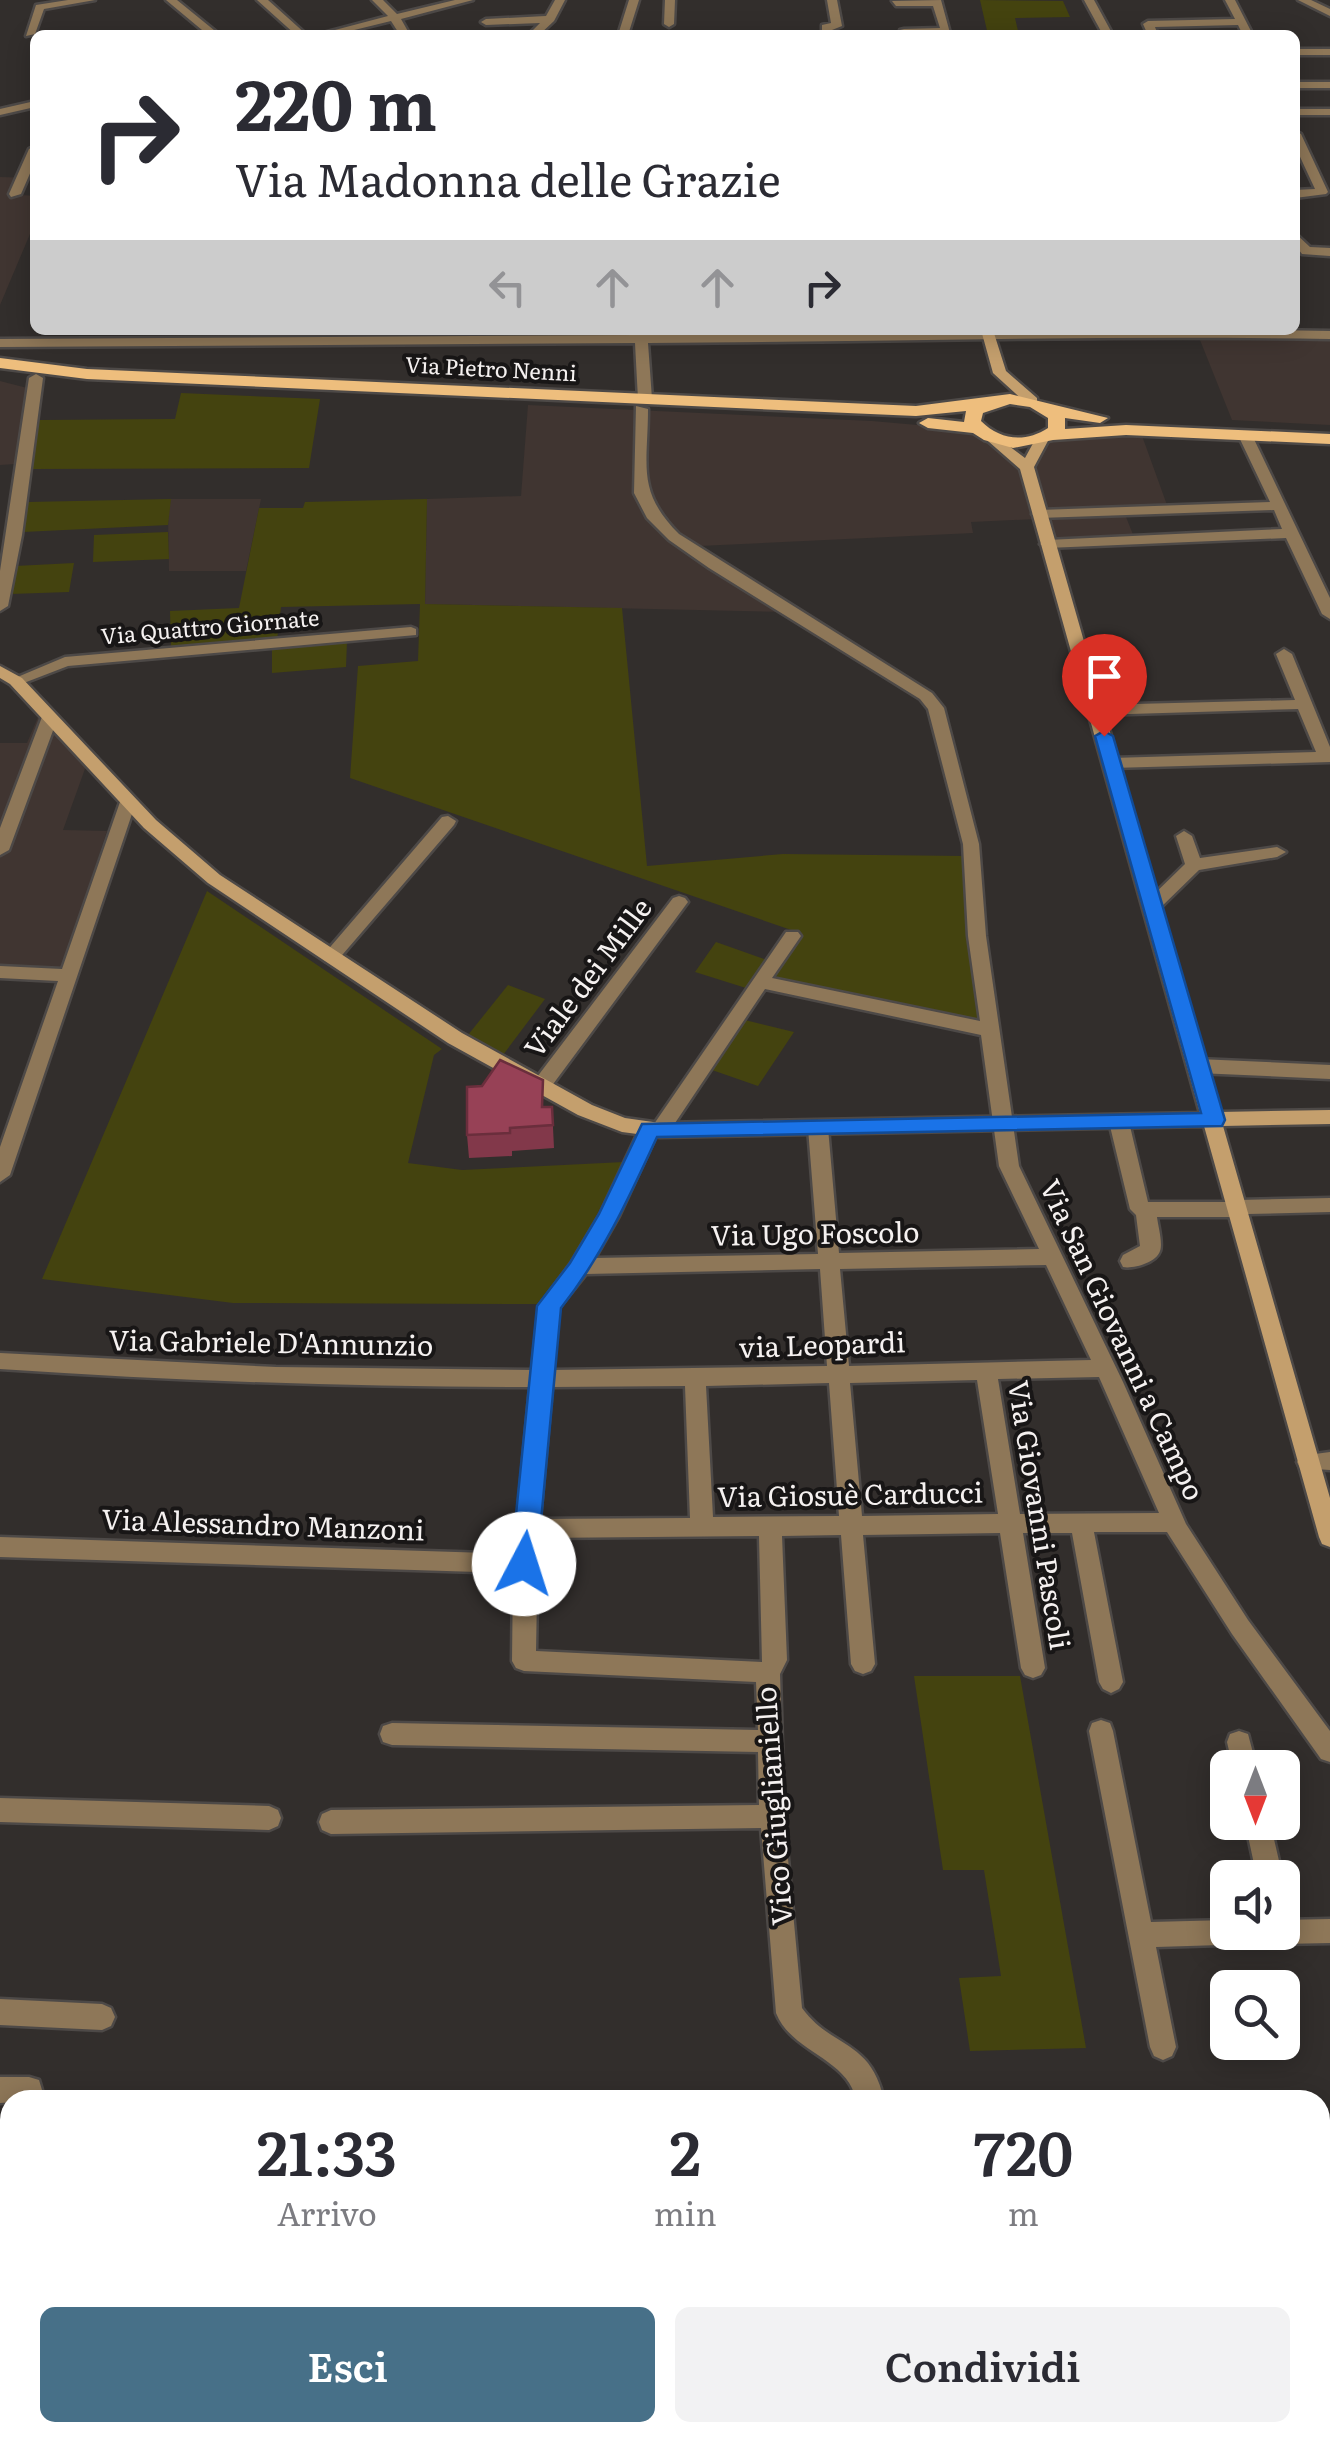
<!DOCTYPE html>
<html lang="it">
<meta charset="utf-8">
<style>
body{margin:0;font-family:Literata,serif;background:#f2f2f3;color:#2b2b33;height:100vh;display:flex;flex-direction:column;font-size:38px;white-space:nowrap}
*{box-sizing:border-box;margin:0}
p{font-size:32px;color:#7c7c81}
.icon{flex:none;width:55px;height:55px;fill:none;stroke:currentColor;stroke-width:2;stroke-linecap:round;stroke-linejoin:round}
.map{position:relative;flex:1;overflow:hidden}
.sheet{position:absolute;left:0px;top:2090px;width:1330px;height:352px;display:flex;flex-direction:column;background:#fff;border-radius:30px 30px 0 0;box-shadow:0 5px 25px #0003}
.sheet>*{flex:none}
.top-card{position:absolute;left:30px;top:30px;width:1270px;height:305px;border-radius:15px;box-shadow:0 5px 25px #0003;background:#fff;color:#2b2b33;overflow:hidden}
.needle{width:65px;rotate:180deg}
.tools{position:absolute;left:1210px;top:1750px;display:grid;gap:20px}
.tools a{display:grid;place-items:center;width:90px;height:90px;border-radius:15px;background:#fff;box-shadow:0 5px 25px #0003;font-size:50px}
.pin{position:absolute;display:grid;place-items:center;width:85px;height:85px;color:#fff;margin:-102px -42px;border-radius:50% 50% 50% 0;rotate:-45deg;box-shadow:0 0 10px #0007}
.pin .icon{rotate:45deg}
.me{position:absolute;width:110px;margin:-55px;rotate:5deg;stroke-linejoin:round;filter:drop-shadow(0 0 8px #0008)}
.turn{display:flex;align-items:center;gap:35px;height:210px;padding:0 40px;font-size:45px}
.turn .icon{width:130px;height:130px;stroke-width:2.5}
.turn b{display:block;font-size:70px;line-height:85px}
.lanes{display:flex;align-items:center;height:95px;padding:0 40px;background:#0003;justify-content:center;gap:50px;direction:ltr}
.lanes .off{opacity:.35}
.eta{display:flex;justify-content:space-evenly;align-items:center;height:170px;text-align:center}
.eta b{font-size:60px;font-weight:600;line-height:70px}
.primary-button{display:flex;gap:20px;margin-top:auto;padding:20px 40px}
.primary-button a{flex:1;height:115px;border-radius:15px;background:#477088;color:#fff;font-size:40px;font-weight:600;line-height:115px;text-align:center}
.primary-button a+a{background:#f2f2f3;color:#2b2b33}
.map>svg:first-child{display:block}
.built{fill:#403531}
.green{fill:#44430f}
.lines{fill:none;stroke-linecap:round;stroke-linejoin:round}
.street-casing{stroke:#4d4947;stroke-width:5}
.secondary-casing{stroke:#4d4947;stroke-width:5}
.primary-casing{stroke:#4d4947;stroke-width:5}
.street{fill:#8e7758;fill-rule:evenodd}
.secondary{fill:#c49f6d;fill-rule:evenodd}
.primary{fill:#eebe7d;fill-rule:evenodd}
.wall{fill:#82384a}
.building{fill:#974156;stroke:#6a2e3c;stroke-width:2.5}
.route{fill:#1a73e8;stroke:#114b97;stroke-width:2.5}
.labels{text-anchor:middle;stroke-width:8;stroke-linejoin:round;paint-order:stroke}
.far-street-label{font-size:22px;fill:#f5f1f0;stroke:#181616}
.street-label{font-size:28px;fill:#f5f1f0;stroke:#181616}
</style>
<div class="map">
<svg width="1330" height="2441" viewBox="0 0 1330 2441">
<rect width="100%" height="100%" fill="#322e2c"/>
<path class="built" d="M 0,177 L 30,178 L 22,195 L 35,196 L 35,234 L 30,234 L 0,305 Z
M 1196,330 L 1330,332 L 1330,425 L 1232,420 Z
M 0,381 L 31,389 L 15,464 L 0,465 Z
M 528,405 L 872,421 L 974,430 L 1022,467 L 1037,519 L 971,522 L 973,533 L 699,546 L 690,551 L 788,612 L 425,604 L 427,499 L 521,496 Z
M 1141,433 L 1167,505 L 1122,507 L 1134,537 L 1051,541 L 1031,467 L 1045,441 Z
M 171,499 L 261,499 L 246,571 L 169,571 L 168,513 Z
M 39,715 L 86,766 L 63,830 L 107,831 L 62,968 L 0,966 L 0,743 L 27,743 Z"/>
<path class="green" d="M 980,0 L 1063,1 L 1070,17 L 1015,18 L 1019,35 L 988,35 Z
M 181,393 L 320,399 L 309,468 L 30,469 L 39,420 L 175,419 Z
M 171,499 L 168,525 L 23,532 L 28,502 Z
M 427,499 L 425,604 L 622,608 L 647,866 L 783,854 L 964,856 L 969,946 L 979,1022 L 770,979 L 800,933 L 350,778 L 358,666 L 418,661 L 420,604 L 281,607 L 277,640 L 171,649 L 170,611 L 239,608 L 259,508 L 303,508 L 305,502 Z
M 168,532 L 169,559 L 93,562 L 94,535 Z
M 74,563 L 69,592 L 10,594 L 15,566 Z
M 347,641 L 346,667 L 272,673 L 272,647 Z
M 207,891 L 442,1049 L 434,1055 L 408,1163 L 462,1170 L 624,1162 L 572,1262 L 539,1304 L 233,1303 L 42,1279 Z
M 716,942 L 767,960 L 746,988 L 695,972 Z
M 508,985 L 545,999 L 503,1055 L 468,1035 Z
M 745,1020 L 794,1032 L 758,1086 L 712,1070 Z
M 914,1676 L 1020,1676 L 1086,2048 L 970,2051 L 959,1978 L 1001,1976 L 984,1870 L 943,1870 Z"/>
<g class="lines">
<defs>
<path id="street" d="M 68,0 L 95,0 L 44,9 L 35,34 L 26,36 L 36,5 Z
M 166,0 L 177,0 L 220,35 L 208,35 Z
M 257,0 L 268,0 L 307,35 L 296,35 Z
M 372,0 L 383,0 L 397,14 L 455,0 L 473,0 L 401,19 L 410,35 L 400,35 L 391,21 L 334,35 L 316,35 L 388,16 Z
M 555,0 L 565,0 L 554,21 L 539,35 L 528,35 L 540,23 L 486,25 L 481,22 L 486,19 L 546,16 Z
M 629,0 L 639,0 L 628,35 L 618,35 Z
M 665,0 L 675,0 L 674,24 L 669,27 L 664,24 Z
M 827,0 L 837,0 L 842,26 L 832,30 L 832,35 L 822,35 L 822,25 L 831,23 Z
M 941,0 L 950,33 L 900,34 L 900,30 L 904,29 L 940,28 L 933,6 L 896,6 L 892,1 Z
M 1084,0 L 1094,0 L 1113,35 L 1103,35 Z
M 1225,0 L 1235,0 L 1253,35 L 1243,35 L 1238,25 L 1155,27 L 1158,35 L 1148,35 L 1143,24 L 1148,21 L 1235,19 Z
M 1298,0 L 1311,0 L 1330,9 L 1330,16 Z
M 1295,49 L 1330,49 L 1330,55 L 1295,55 Z
M 1295,82 L 1330,82 L 1330,88 L 1295,88 Z
M 35,101 L 35,107 L 0,115 L 0,109 Z
M 1295,109 L 1330,109 L 1330,115 L 1295,115 Z
M 1295,131 L 1301,134 L 1328,192 L 1326,194 L 1295,198 L 1295,190 L 1315,189 L 1295,146 Z
M 35,146 L 35,162 L 21,194 L 11,197 L 9,194 L 29,149 Z
M 1295,233 L 1310,247 L 1330,248 L 1330,256 L 1302,254 L 1295,245 Z
M 635,330 L 647,330 L 648,335 L 1271,330 L 1330,331 L 1330,339 C 1103,335 875,342 648,343 L 652,399 L 645,403 L 638,399 L 635,343 L 0,347 L 0,339 L 635,335 Z
M 36,374 L 43,378 L 22,535 L 8,606 L 0,611 L 0,571 L 29,378 Z
M 636,406 L 648,409 C 648,466 636,491 679,534 L 932,693 L 944,708 L 979,844 L 986,936 L 1019,1166 L 1123,1382 L 1186,1524 L 1248,1620 L 1330,1731 L 1330,1762 L 1321,1759 L 1232,1634 L 1167,1532 L 1094,1532 L 1123,1682 L 1119,1689 L 1111,1693 L 1103,1689 L 1099,1682 L 1072,1533 L 1023,1533 L 1045,1668 L 1041,1675 L 1033,1678 L 1025,1675 L 1021,1668 L 1000,1533 L 863,1535 L 875,1664 L 871,1671 L 863,1674 L 855,1671 L 851,1664 L 841,1535 L 782,1536 L 787,1660 L 780,1674 L 784,1816 L 802,2008 C 832,2049 871,2039 884,2100 L 856,2100 C 848,2058 792,2053 776,2013 L 761,1828 L 331,1834 L 322,1830 L 319,1822 L 322,1814 L 331,1810 L 759,1805 L 758,1752 L 392,1745 L 383,1742 L 380,1734 L 383,1726 L 392,1723 L 758,1730 L 756,1682 L 524,1671 L 516,1668 L 512,1661 L 513,1573 L 0,1557 L 0,1537 L 514,1554 L 530,1387 C 353,1387 177,1381 0,1369 L 0,1353 L 276,1367 L 532,1370 L 539,1306 L 571,1263 L 600,1214 L 642,1124 L 654,1124 L 786,932 L 798,932 L 801,936 L 772,978 L 980,1021 L 968,936 L 963,844 L 928,709 L 920,699 L 709,568 L 669,540 L 647,518 L 634,493 ZM 765,989 L 981,1035 L 999,1166 L 1039,1249 L 839,1253 L 828,1128 L 818,1121 L 808,1128 L 818,1254 L 595,1258 L 619,1216 L 656,1136 L 667,1135 ZM 1046,1265 L 1091,1360 L 849,1366 L 840,1269 ZM 820,1269 L 827,1366 L 553,1370 L 559,1308 L 586,1274 ZM 1099,1377 L 1159,1513 L 1020,1514 L 998,1379 ZM 977,1380 L 998,1514 L 862,1516 L 850,1383 ZM 829,1383 L 839,1516 L 713,1517 L 706,1386 ZM 685,1386 L 690,1518 L 540,1519 L 552,1387 ZM 759,1536 L 762,1662 L 536,1651 L 538,1538 Z
M 1245,431 L 1252,435 L 1330,598 L 1330,619 L 1322,614 L 1286,538 L 1047,548 L 1040,544 L 1047,540 L 1282,529 L 1274,510 L 1039,518 L 1032,514 L 1039,510 L 1270,502 L 1238,435 Z
M 411,627 L 416,629 L 416,635 L 68,666 L 16,686 L 8,681 L 65,657 Z
M 1284,649 L 1292,654 L 1330,747 L 1330,762 L 1112,768 L 1104,763 L 1112,758 L 1316,752 L 1298,709 L 1096,715 L 1088,710 L 1096,705 L 1295,700 L 1276,654 Z
M 50,712 L 58,717 L 9,850 L 0,855 L 0,828 L 42,717 Z
M 128,797 L 136,802 L 10,1175 L 0,1182 L 0,1147 L 58,981 L 0,978 L 0,966 L 62,969 L 120,802 Z
M 448,816 L 456,821 L 454,825 L 337,961 L 325,961 L 322,957 L 325,953 L 442,817 Z
M 1184,831 L 1192,836 L 1200,858 L 1277,847 L 1286,852 L 1277,857 L 1199,870 L 1158,910 L 1146,910 L 1143,906 L 1146,902 L 1185,864 L 1176,836 Z
M 679,896 L 685,898 L 688,902 L 685,906 L 548,1091 L 534,1091 L 532,1086 L 534,1081 L 673,898 Z
M 1198,1059 L 1330,1065 L 1330,1079 L 1198,1073 L 1189,1066 Z
M 1119,1115 L 1129,1122 L 1148,1202 L 1231,1202 L 1238,1200 L 1330,1198 L 1330,1212 L 1247,1214 L 1239,1217 L 1157,1217 C 1158,1226 1163,1243 1160,1251 C 1156,1263 1133,1269 1123,1267 L 1120,1261 L 1123,1255 L 1140,1246 L 1136,1215 L 1130,1209 L 1109,1122 Z
M 1330,1452 L 1330,1470 L 1300,1468 L 1297,1462 L 1300,1456 Z
M 1101,1720 L 1110,1723 L 1113,1731 L 1151,1922 L 1228,1920 L 1228,1932 L 1266,1932 L 1262,1941 L 1253,1944 L 1156,1947 L 1176,2047 L 1172,2056 L 1163,2060 L 1154,2056 L 1150,2047 L 1089,1731 L 1092,1723 Z
M 1239,1731 L 1248,1734 L 1257,1768 L 1233,1768 L 1227,1742 L 1230,1734 Z
M 0,1798 L 269,1806 L 278,1810 L 281,1818 L 278,1826 L 269,1830 L 0,1822 Z
M 1245,1822 L 1270,1822 L 1283,1878 L 1257,1878 Z
M 1330,1919 L 1330,1943 L 1282,1944 L 1273,1941 L 1269,1932 L 1282,1932 L 1282,1920 Z
M 0,1999 L 102,2004 L 111,2008 L 115,2017 L 111,2026 L 102,2030 L 0,2025 Z
M 0,2077 L 29,2077 L 39,2080 L 42,2090 L 39,2100 L 0,2103 Z
M 1320,2203 L 1330,2203 L 1330,2231 L 1320,2231 Z
M 52,2432 L 82,2432 L 79,2441 L 49,2441 Z
M 846,2432 L 876,2432 L 876,2441 L 846,2441 Z
M 1001,2432 L 1031,2432 L 1032,2441 L 1002,2441 Z"/>
<path id="secondary" d="M 981,330 L 993,330 L 1006,371 L 1037,398 L 1037,404 L 1027,404 L 993,373 Z
M 993,434 L 1025,458 L 1037,436 L 1049,439 L 1034,467 L 1219,1112 L 1330,1110 L 1330,1124 L 1223,1126 L 1330,1498 L 1330,1547 L 1322,1544 L 1319,1537 L 1204,1126 L 660,1137 L 622,1132 L 578,1115 L 448,1043 L 208,883 L 144,828 L 10,684 L 0,678 L 0,666 L 22,678 L 156,820 L 220,875 L 462,1033 L 592,1105 L 625,1118 L 660,1123 L 1200,1113 L 1020,469 L 988,441 L 986,438 Z"/>
<path id="primary" d="M 0,358 L 87,369 L 916,406 L 1010,394 L 1108,418 L 1100,423 L 1065,418 L 1065,429 L 1126,425 L 1330,434 L 1330,444 L 1126,435 L 1053,440 L 1013,448 L 984,440 L 973,433 L 928,428 L 919,423 L 928,418 L 964,422 L 966,411 L 916,416 L 87,379 L 0,368 ZM 1010,404 L 1030,407 L 1048,418 L 1048,428 C 1025,443 1000,440 981,421 L 983,413 Z"/>
</defs>
<use href="#street" class="street-casing"/>
<use href="#secondary" class="secondary-casing"/>
<use href="#primary" class="primary-casing"/>
<use href="#street" class="street"/>
<use href="#secondary" class="secondary"/>
<use href="#primary" class="primary"/>
</g>
<path class="wall" d="M 544,1107 L 552,1107 L 554,1148 L 512,1151 L 512,1156 L 469,1158 L 467,1135 Z"/>
<path class="building" d="M 500,1060 L 543,1080 L 542,1107 L 552,1107 L 553,1125 L 510,1128 L 510,1133 L 467,1135 L 467,1087 L 482,1086 Z"/>
<path class="route" d="M 1104,731 L 1113,736 L 1225,1120 L 1222,1126 L 657,1137 C 629,1198 602,1256 561,1308 L 537,1564 L 533,1571 L 524,1575 L 515,1571 L 511,1564 L 537,1306 L 570,1263 L 599,1214 L 642,1124 L 1201,1113 L 1095,736 Z"/>
<g class="labels">
<g class="far-street-label">
<text transform="translate(491 369) rotate(3)" y="8">Via Pietro Nenni</text>
<text transform="translate(210 627) rotate(-5)" y="8">Via Quattro Giornate</text>
</g>
<g class="street-label">
<text transform="translate(588 978) rotate(-53)" y="10">Viale dei Mille</text>
<text transform="translate(815 1234) rotate(-1)" y="10">Via Ugo Foscolo</text>
<text transform="translate(1122 1340) rotate(65)" y="10">Via San Giovanni a Campo</text>
<text transform="translate(271 1343) rotate(1)" y="10">Via Gabriele D'Annunzio</text>
<text transform="translate(822 1345) rotate(-2)" y="10">via Leopardi</text>
<text transform="translate(850 1495) rotate(-1)" y="10">Via Giosuè Carducci</text>
<text transform="translate(1039 1515) rotate(81)" y="10">Via Giovanni Pascoli</text>
<text transform="translate(263 1525) rotate(2)" y="10">Via Alessandro Manzoni</text>
<text transform="translate(774 1806) rotate(-94)" y="10">Vico Giuglianiello</text>
</g>
</g>
</svg>
<div class="tools">
<a><svg class="needle" viewBox="-14 -14 28 28"><path d="M0-13l5 13h-10z" fill="#e53935"/><path d="M0 13l5-13h-10z" fill="#7c7c81"/></svg></a>
<a><svg class="icon" aria-label="sound" viewBox="0 0 24 24"><path d="M4 9h4l5-4v14l-5-4H4zM17 9q2 3 0 6"/></svg></a>
<a><svg class="icon" aria-label="search" viewBox="0 0 24 24"><circle cx="10" cy="10" r="6"/><path d="M15 15l6 6"/></svg></a>
</div>
<div class="pin" style="left:1104px;top:736px;background:#d93025"><svg class="icon" aria-label="arrive" viewBox="0 0 24 24"><path d="M6 21V4h12l-3 4 3 4H6"/></svg></div>
<svg class="me" style="left:524px;top:1564px" viewBox="-20 -20 40 40"><circle r="19" fill="#fff"/><path d="M0-13L10 11 0 6-10 11z" fill="#1a73e8"/></svg>
<div class="top-card">
<div class="turn"><svg class="icon" aria-label="right" viewBox="0 0 24 24"><path d="M7 20v-9h11M14 6l5 5-5 5"/></svg><div><b>220 m</b>Via Madonna delle Grazie</div></div>
<div class="lanes"><svg class="icon off" aria-label="left" viewBox="0 0 24 24"><path d="M17 20v-9H6M10 6l-5 5 5 5"/></svg><svg class="icon off" aria-label="ahead" viewBox="0 0 24 24"><path d="M12 20V5M6 11l6-6 6 6"/></svg><svg class="icon off" aria-label="ahead" viewBox="0 0 24 24"><path d="M12 20V5M6 11l6-6 6 6"/></svg><svg class="icon" aria-label="right" viewBox="0 0 24 24"><path d="M7 20v-9h11M14 6l5 5-5 5"/></svg></div>
</div>
<section class="sheet">
<div class="eta">
<div><b>21:33</b><p>Arrivo</p></div>
<div><b>2</b><p>min</p></div>
<div><b>720</b><p>m</p></div>
</div>
<div class="primary-button"><a>Esci</a><a>Condividi</a></div>
</section>
</div>
